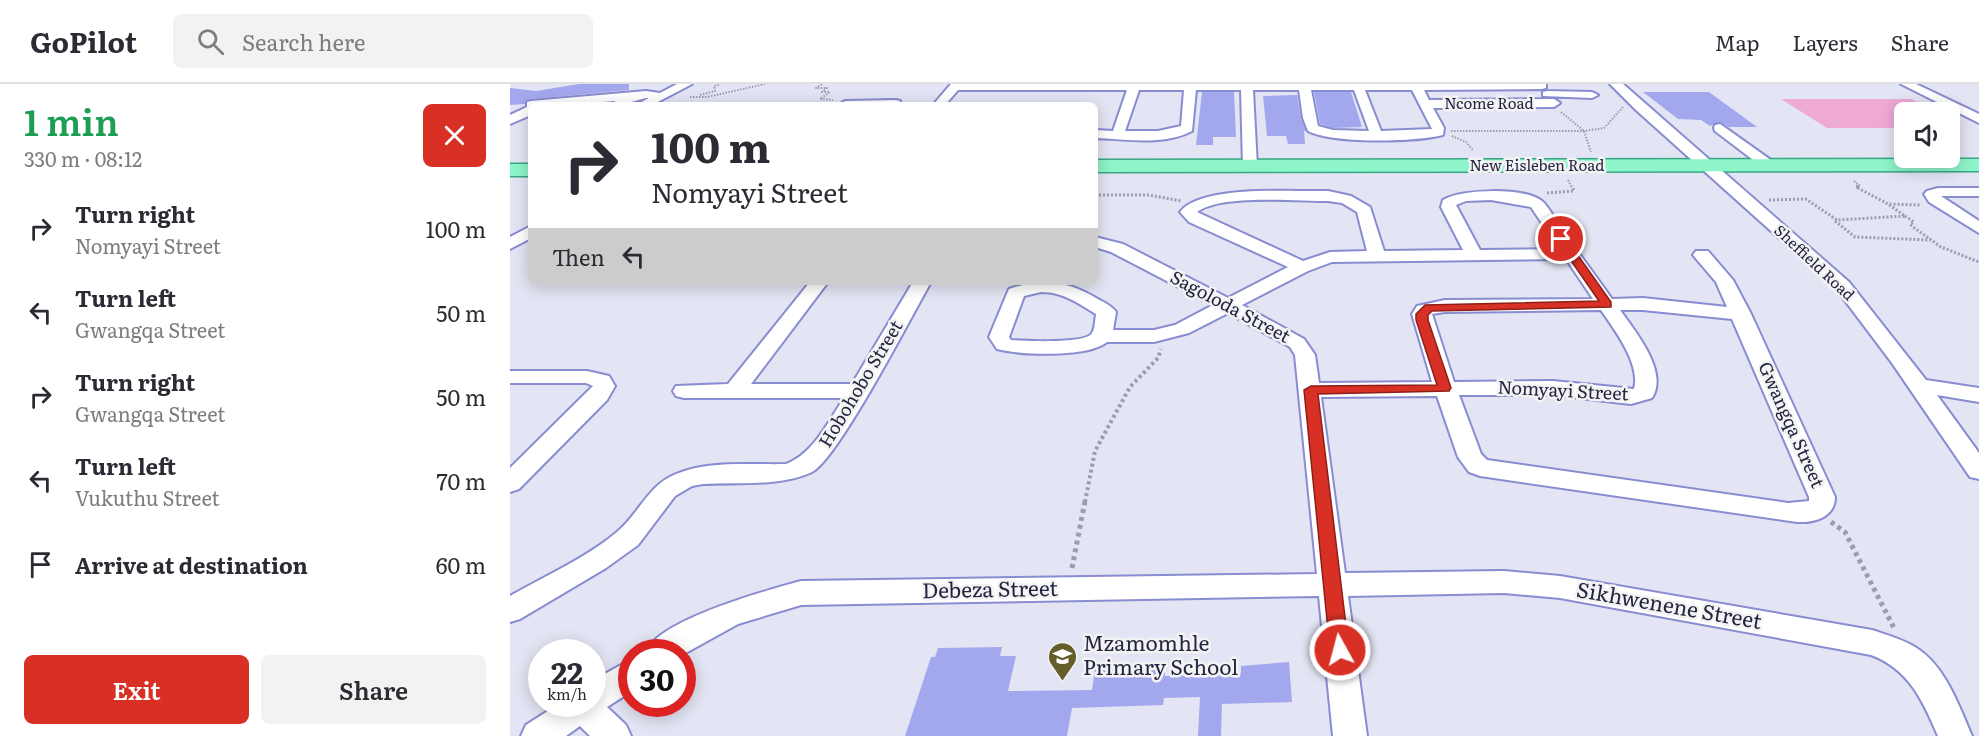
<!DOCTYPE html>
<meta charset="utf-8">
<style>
body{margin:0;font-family:Literata,serif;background:#f2f2f3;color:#2b2b33;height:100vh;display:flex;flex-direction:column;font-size:22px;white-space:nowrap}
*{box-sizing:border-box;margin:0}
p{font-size:20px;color:#7c7c81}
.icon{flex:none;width:33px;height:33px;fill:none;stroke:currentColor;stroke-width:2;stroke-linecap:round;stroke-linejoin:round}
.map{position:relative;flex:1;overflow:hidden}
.details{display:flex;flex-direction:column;background:#fff;width:510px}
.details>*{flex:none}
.banner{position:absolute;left:18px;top:18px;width:570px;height:183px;border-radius:9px;box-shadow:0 3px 15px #0003;background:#fff;color:#2b2b33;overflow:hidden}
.tools{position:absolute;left:1384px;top:18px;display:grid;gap:12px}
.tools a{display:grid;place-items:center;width:66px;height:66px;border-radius:9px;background:#fff;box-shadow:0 3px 15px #0003;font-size:30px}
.speed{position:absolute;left:18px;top:555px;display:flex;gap:12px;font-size:30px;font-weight:700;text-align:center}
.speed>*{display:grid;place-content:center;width:78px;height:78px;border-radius:50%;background:#fff;box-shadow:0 3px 15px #0003;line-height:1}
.speed small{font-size:15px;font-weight:400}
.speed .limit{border:9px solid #d22;background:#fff;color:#111}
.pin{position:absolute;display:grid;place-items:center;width:51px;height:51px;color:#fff;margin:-26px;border:3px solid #fff;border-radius:50%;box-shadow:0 2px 6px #0007}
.me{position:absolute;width:66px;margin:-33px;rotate:353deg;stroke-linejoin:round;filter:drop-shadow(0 0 4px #0008)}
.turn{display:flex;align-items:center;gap:21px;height:126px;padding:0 24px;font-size:27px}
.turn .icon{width:78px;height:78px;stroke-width:2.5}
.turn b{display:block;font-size:42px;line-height:51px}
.then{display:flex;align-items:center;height:57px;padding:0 24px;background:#0003;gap:12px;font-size:22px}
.round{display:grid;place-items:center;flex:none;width:63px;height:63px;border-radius:9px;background:#f2f2f3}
.overview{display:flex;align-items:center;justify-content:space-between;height:102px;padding:0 24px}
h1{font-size:36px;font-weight:600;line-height:45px;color:#1e9e55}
.primary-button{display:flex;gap:12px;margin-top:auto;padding:12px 24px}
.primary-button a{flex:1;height:69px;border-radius:9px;background:#d93025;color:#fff;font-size:24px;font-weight:600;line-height:69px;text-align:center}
.primary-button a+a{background:#f2f2f3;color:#2b2b33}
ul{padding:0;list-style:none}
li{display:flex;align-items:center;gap:18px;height:84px;padding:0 24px}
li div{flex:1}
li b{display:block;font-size:22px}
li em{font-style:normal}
header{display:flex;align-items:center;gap:36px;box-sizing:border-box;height:84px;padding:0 30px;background:#fff;border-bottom:2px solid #e1e1e2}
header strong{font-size:28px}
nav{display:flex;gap:33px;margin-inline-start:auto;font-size:21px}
.search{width:420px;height:54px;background:#f2f2f3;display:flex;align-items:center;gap:15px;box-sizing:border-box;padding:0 21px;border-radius:9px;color:#7c7c81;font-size:22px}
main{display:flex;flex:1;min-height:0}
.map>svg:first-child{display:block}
.green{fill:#eea9d5}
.building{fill:#a3a8ee}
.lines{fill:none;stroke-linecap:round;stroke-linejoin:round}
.minor-casing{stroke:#888cd0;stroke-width:4}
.major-casing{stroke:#38a783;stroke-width:3}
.path-far3{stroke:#9a9cb0;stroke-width:2;stroke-dasharray:1.5 1.5;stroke-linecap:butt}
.path-far2{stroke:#9a9cb0;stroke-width:3;stroke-dasharray:2 2;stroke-linecap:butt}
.path-far1{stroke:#9a9cb0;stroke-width:4;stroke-dasharray:3 3;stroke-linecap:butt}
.path{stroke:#9a9cb0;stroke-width:5;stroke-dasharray:4 4;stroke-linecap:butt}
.minor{fill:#fff;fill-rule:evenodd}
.major{fill:#8ef4ca;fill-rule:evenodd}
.route{fill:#d93025;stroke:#8d1f18;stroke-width:1.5}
.labels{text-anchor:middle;stroke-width:5;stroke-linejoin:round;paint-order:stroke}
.far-street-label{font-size:15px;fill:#242641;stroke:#f3f3f3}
.street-label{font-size:18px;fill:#242641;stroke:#f3f3f3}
.near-street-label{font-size:21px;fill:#242641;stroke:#f3f3f3}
.near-poi-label{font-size:21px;fill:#242641;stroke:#f3f3f3;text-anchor:start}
</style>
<header>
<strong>GoPilot</strong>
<div class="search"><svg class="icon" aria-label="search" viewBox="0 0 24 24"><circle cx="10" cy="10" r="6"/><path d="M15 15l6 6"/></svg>Search here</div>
<nav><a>Map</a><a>Layers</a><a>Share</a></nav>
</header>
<main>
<section class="details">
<div class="overview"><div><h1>1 min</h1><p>330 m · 08:12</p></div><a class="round" style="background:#d93025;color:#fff"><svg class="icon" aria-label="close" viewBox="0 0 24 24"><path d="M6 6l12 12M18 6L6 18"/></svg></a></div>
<ul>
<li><svg class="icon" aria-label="right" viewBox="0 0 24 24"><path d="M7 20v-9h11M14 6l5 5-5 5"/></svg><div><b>Turn right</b><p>Nomyayi Street</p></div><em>100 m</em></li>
<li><svg class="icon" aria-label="left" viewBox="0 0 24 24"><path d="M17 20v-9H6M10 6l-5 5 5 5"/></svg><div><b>Turn left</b><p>Gwangqa Street</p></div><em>50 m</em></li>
<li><svg class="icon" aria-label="right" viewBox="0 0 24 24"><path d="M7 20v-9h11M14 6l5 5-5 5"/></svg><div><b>Turn right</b><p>Gwangqa Street</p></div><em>50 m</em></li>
<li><svg class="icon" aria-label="left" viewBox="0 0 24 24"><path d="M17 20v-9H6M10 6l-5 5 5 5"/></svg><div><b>Turn left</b><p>Vukuthu Street</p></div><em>70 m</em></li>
<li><svg class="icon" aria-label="arrive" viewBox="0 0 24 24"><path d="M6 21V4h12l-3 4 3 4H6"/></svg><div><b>Arrive at destination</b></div><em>60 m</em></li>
</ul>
<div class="primary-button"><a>Exit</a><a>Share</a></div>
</section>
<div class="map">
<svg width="1469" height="652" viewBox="0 0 1469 652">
<rect width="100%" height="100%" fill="#e3e5f4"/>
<path class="green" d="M 1271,15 L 1401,15 L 1428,28 L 1395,28 L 1395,44 L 1317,44 Z"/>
<path class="building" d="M 69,0 L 119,0 L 119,6 L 21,15 L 15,17 L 15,20 L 0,21 L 0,4 L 26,7 Z
M 692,8 L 724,8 L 726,53 L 703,53 L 703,61 L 686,61 Z
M 804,8 L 841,8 L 852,43 L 823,44 L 810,40 Z
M 1133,8 L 1199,8 L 1247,43 L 1219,43 L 1210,38 L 1200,42 L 1191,36 L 1168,35 Z
M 787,11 L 791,34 L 796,47 L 794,47 L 795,60 L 778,60 L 776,52 L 757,52 L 753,12 Z
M 492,563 L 490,572 L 506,572 L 498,607 L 582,606 L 585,585 L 655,583 L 655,592 L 731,589 L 731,582 L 779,578 L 782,618 L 712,620 L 711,652 L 688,652 L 690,613 L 654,614 L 653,621 L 562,624 L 557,652 L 395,652 L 421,573 L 425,573 L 428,564 Z"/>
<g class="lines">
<defs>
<path id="minor" d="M 167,0 L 182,0 L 142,21 L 126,21 L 139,14 L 136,14 L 110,21 L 104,17 L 61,21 L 21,21 L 21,31 L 0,40 L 0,31 L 17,23 L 17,18 L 21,17 L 136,7 L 150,9 Z
M 441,0 L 1036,0 L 1036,4 L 1032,5 L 914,6 L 919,16 L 1044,15 L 1050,19 L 1044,23 L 923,24 L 934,44 L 933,51 C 905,58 823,60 798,47 L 793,34 L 789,6 L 743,6 L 747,83 L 740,87 L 733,83 L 731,6 L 686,6 L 682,47 C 654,62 615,55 585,54 L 585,46 L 603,47 L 617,6 L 448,6 L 435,21 L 423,21 ZM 629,6 L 674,6 L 671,42 L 648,47 L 615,47 ZM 801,6 L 844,6 L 859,47 L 823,46 L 808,42 ZM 855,6 L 902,6 L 922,45 L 871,47 Z
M 1100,0 L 1113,0 L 1339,198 L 1416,296 L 1469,304 L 1469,318 L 1427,311 L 1469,369 L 1469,395 L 1460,393 L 1382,279 L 1327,206 L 1126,26 Z
M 1391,0 L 1406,0 L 1469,30 L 1469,39 Z
M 1037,7 L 1082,8 L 1088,11 L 1082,14 L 1033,12 L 1033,8 Z
M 386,16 L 390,17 L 391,21 L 329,21 L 335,17 Z
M 1210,40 L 1265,79 L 1267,82 L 1265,85 L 1255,85 L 1205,47 L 1204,44 L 1205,41 Z
M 1428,104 L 1469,104 L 1469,112 L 1431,112 L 1469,137 L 1469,149 L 1419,118 L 1414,110 L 1417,107 Z
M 818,107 L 841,112 L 860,123 L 874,167 L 953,166 L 931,123 L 933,116 C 952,105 1014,103 1032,117 C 1039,123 1045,136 1051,144 C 1068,168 1084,190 1102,215 L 1133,214 L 1217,223 L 1206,198 L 1183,171 L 1186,167 L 1198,167 L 1223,196 L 1241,230 L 1325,413 C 1325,433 1305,439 1287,438 L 970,392 L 959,388 L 948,373 L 927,312 L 811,313 L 835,489 L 994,487 L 1050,492 L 1362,546 C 1377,551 1392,555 1405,563 C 1435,581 1449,622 1462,652 L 1428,652 C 1413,617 1399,585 1361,571 L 1050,514 L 994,509 L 838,512 L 857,652 L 823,652 L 809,512 L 291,521 L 228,540 L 172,571 L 172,568 L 136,568 C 148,536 258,506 291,497 L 807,490 L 785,271 L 780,263 L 718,229 L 679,249 L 644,258 L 597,258 C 578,274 510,271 487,265 L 479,253 L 499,205 C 531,194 558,197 586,214 C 593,218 601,221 606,228 L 603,246 L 644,246 L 665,241 L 703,221 L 601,168 L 585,163 L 585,153 L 613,160 L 718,214 L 778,183 L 679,138 L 670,128 C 691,100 784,108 818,107 ZM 981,116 L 1021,123 L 1049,165 L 970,166 L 946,121 L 956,117 ZM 818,117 L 832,119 L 847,128 L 857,167 L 820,168 L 793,177 L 687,128 C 710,110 787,117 818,117 ZM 1056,175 L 1083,215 L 935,216 L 907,222 L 902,230 L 922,298 L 809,299 L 805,271 L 794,255 L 732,221 L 798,187 L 822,178 ZM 531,208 C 553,208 568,219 586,230 C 585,236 585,245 582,249 C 577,260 513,257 501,256 L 499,253 L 514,212 ZM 1091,226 C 1104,245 1131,280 1124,305 L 1043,297 L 944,298 L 922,230 L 935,228 ZM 1110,226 L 1133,226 L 1222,235 L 1299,413 L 1299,417 L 1278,419 L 977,376 L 971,370 L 949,311 L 1043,311 L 1121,320 L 1142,314 C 1159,288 1125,247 1110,226 Z
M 21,142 L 21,154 L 0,165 L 0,153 Z
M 300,198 L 318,198 L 241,300 L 342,300 L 403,198 L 421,198 C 402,231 328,375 302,388 C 270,403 228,398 193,400 L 182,402 L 165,412 L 128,461 L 96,484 L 10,535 L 0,538 L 0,512 C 35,492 76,474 107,448 C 129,430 138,401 166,390 C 199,376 240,381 276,380 C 304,369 318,338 334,314 L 174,314 L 166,312 L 163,307 L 166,302 L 218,300 Z
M 0,287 L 77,287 L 99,292 L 105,302 L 97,316 L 9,405 L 0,408 L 0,384 L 83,302 L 76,299 L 0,299 Z
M 122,575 L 122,607 L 97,623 L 116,641 L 121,652 L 80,652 L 70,642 L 56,652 L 11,652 L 16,641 L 49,620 L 82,620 L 82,597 Z"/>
<path id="major" d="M 1469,75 L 1469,87 L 585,88 L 585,76 Z
M 0,80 L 21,80 L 21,92 L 0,92 Z"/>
</defs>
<use href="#minor" class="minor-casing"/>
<use href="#major" class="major-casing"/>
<path class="path-far3" d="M 312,0 L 306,4 L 317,4 L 312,8 L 320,8 L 310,15 L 323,16
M 190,11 L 205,7 L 204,2 L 210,0
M 180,13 L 197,13 L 255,0
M 1051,28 L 1074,47 L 1081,68
M 941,47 L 1074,47 L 1094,44 L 1113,23
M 942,52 L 956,58 L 963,66
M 1058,96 L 1062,104
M 1344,97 L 1350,102 L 1346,103 L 1348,104"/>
<path class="path-far2" d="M 1348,102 L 1346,103 L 1378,120 L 1411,121
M 1037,109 L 1064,107 L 1062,102
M 585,111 L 639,111 L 671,117
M 1259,116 L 1296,115 L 1327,136 L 1395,132 L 1378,120
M 1395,132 L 1404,138 L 1400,140 L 1403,143 L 1431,163 L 1469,178
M 1325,137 L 1345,153 L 1420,156"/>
<path class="path-far1" d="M 575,418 L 585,367 L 620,303 L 648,274 L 651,265"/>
<path class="path" d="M 1321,438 L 1335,448 L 1384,544
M 562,484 L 575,417"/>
<use href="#minor" class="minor"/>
<use href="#major" class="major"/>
</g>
<path class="route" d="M 1051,152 L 1055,153 L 1101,218 L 1101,223 L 922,227 L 918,231 L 918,236 L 941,304 L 939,307 L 808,310 L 839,566 L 836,571 L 830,574 L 823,571 L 820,566 L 794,306 L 801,302 L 927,301 L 906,236 L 906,230 L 915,221 L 1089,217 L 1046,155 Z"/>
<defs>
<symbol id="school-pin" viewBox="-11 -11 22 30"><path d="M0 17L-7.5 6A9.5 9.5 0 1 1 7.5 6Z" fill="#655d2a" stroke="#f3f3f3"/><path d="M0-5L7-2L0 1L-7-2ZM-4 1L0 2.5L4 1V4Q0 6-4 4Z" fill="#fff"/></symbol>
</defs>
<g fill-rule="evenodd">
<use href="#school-pin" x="536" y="556" width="33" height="45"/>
</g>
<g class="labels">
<g class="far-street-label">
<text x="979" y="25">Ncome Road</text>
<text x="1027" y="87">New Eisleben Road</text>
<text transform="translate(1304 179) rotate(43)" y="5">Sheffield Road</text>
</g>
<g class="street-label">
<text transform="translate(720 223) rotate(28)" y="6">Sagoloda Street</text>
<text transform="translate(351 300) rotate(-59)" y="6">Hobohobo Street</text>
<text transform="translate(1053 307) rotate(3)" y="6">Nomyayi Street</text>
<text transform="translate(1281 341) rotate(66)" y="6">Gwangqa Street</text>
</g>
<g class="near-street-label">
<text transform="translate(480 506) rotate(-1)" y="7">Debeza Street</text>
<text transform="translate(1159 522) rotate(10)" y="7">Sikhwenene Street</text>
</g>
<g class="near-poi-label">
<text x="573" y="567">Mzamomhle<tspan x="573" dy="24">Primary School</tspan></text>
</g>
</g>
</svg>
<div class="tools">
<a><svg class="icon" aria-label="sound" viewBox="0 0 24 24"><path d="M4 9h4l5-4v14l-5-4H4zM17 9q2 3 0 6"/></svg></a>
</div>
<div class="speed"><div>22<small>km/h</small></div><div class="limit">30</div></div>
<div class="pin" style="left:1051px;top:155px;background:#d93025"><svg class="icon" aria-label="arrive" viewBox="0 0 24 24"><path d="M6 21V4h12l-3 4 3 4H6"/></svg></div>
<svg class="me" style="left:830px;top:566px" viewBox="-20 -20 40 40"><circle r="17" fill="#d93025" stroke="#fff" stroke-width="3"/><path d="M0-11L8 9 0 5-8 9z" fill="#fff"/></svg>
<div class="banner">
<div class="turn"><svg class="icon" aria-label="right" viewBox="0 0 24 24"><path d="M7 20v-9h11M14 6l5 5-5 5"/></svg><div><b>100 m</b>Nomyayi Street</div></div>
<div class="then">Then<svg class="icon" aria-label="left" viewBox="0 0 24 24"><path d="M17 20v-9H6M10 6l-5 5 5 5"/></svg></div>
</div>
</div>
</main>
